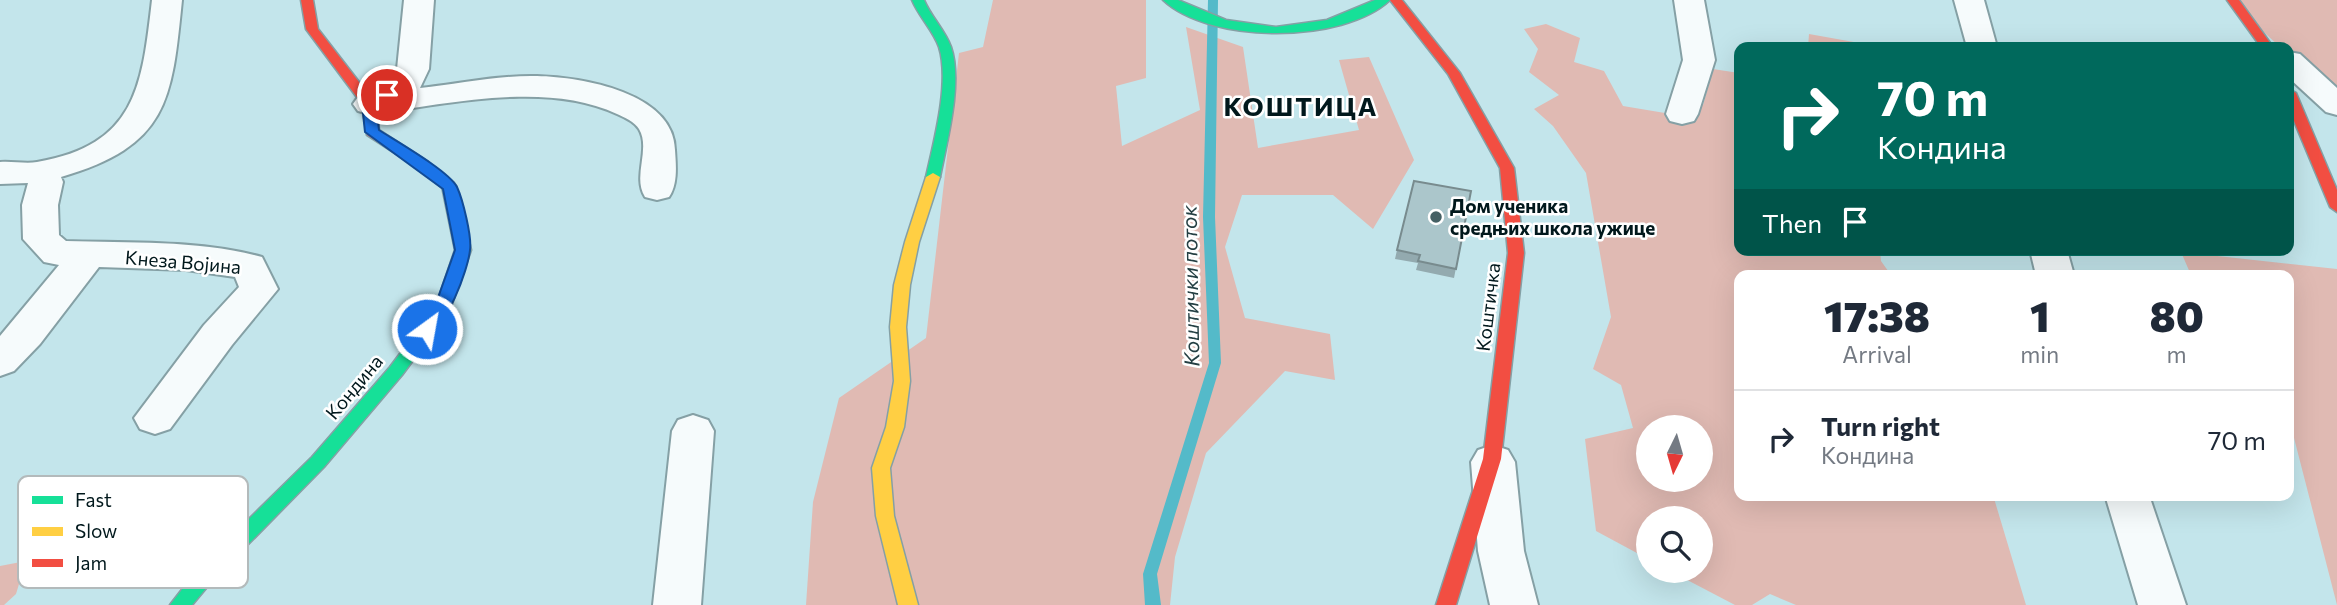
<!DOCTYPE html>
<meta charset="utf-8">
<style>
body{margin:0;font-family:Commissioner,sans-serif;background:#f2f2f3;color:#1f2937;height:100vh;display:flex;flex-direction:column;font-size:26px;white-space:nowrap}
*{box-sizing:border-box;margin:0}
p{font-size:23px;color:#747a83}
.icon{flex:none;width:38px;height:38px;fill:none;stroke:currentColor;stroke-width:2;stroke-linecap:round;stroke-linejoin:round}
.map{position:relative;flex:1;overflow:hidden}
.sheet{position:absolute;left:1734px;top:270px;width:560px;height:231px;display:flex;flex-direction:column;background:#fff;border-radius:14px;box-shadow:0 7px 28px #0002}
.sheet>*{flex:none}
.guide{position:absolute;left:1734px;top:42px;width:560px;height:214px;border-radius:14px;box-shadow:0 7px 28px #0002;background:#00695c;color:#fff;overflow:hidden}
.needle{width:46px;rotate:185deg}
.fabs{position:absolute;left:1636px;top:415px;display:grid;gap:14px}
.fabs a{display:grid;place-items:center;width:77px;height:77px;border-radius:50%;background:#fff;box-shadow:0 7px 28px #0002;font-size:35px}
.pin{position:absolute;display:grid;place-items:center;width:60px;height:60px;color:#fff;margin:-30px;border:4px solid #fff;border-radius:50%;box-shadow:0 2px 7px #0007}
.me{position:absolute;width:77px;margin:-38px;rotate:32deg;stroke-linejoin:round;filter:drop-shadow(0 0 5px #0008)}
.turn{display:flex;align-items:center;gap:24px;height:147px;padding:0 28px;font-size:32px}
.turn .icon{width:91px;height:91px;stroke-width:2.5}
.turn b{display:block;font-size:49px;line-height:60px}
.then{display:flex;align-items:center;height:66px;padding:0 28px;background:#0003;gap:14px;font-size:26px}
.eta{display:flex;justify-content:space-evenly;align-items:center;height:119px;text-align:center}
.eta b{font-size:42px;font-weight:800;line-height:49px}
ul{padding:0;list-style:none}
li{display:flex;align-items:center;gap:21px;height:98px;padding:0 28px;border-top:2px solid #e0e1e3}
li div{flex:1}
li b{display:block;font-size:26px}
li em{font-style:normal}
.map>svg:first-child{display:block}
.green{fill:#e0bab3;fill-rule:evenodd}
.lines{fill:none;stroke-linecap:round;stroke-linejoin:round}
.stream{fill:#54bac9;fill-rule:evenodd}
.street-casing{stroke:#85a0a5;stroke-width:4}
.fast-casing{stroke:#85a0a5;stroke-width:3}
.slow-casing{stroke:#85a0a5;stroke-width:3}
.jam-casing{stroke:#85a0a5;stroke-width:3}
.street{fill:#f6fbfc;fill-rule:evenodd}
.fast{fill:#16e098;fill-rule:evenodd}
.slow{fill:#ffcf43;fill-rule:evenodd}
.jam{fill:#f24e42;fill-rule:evenodd}
.wall{fill:#93aaaf}
.building{fill:#abc6cb;stroke:#788b8e;stroke-width:2}
.route{fill:#1a73e8;stroke:#114b97;stroke-width:2}
.poi-dot{fill:#456064;stroke:#fff;stroke-width:2.5}
.labels{text-anchor:middle;stroke-width:5;stroke-linejoin:round;paint-order:stroke}
.poi-label{font-size:19px;font-weight:bold;fill:#01181c;stroke:#fff;text-anchor:start}
.street-label{font-size:19px;fill:#01181c;stroke:#fff}
.water-label{font-size:21px;font-style:italic;fill:#243f43;stroke:#fff}
.district-label{font-size:26px;font-weight:bold;letter-spacing:2px;fill:#01181c;stroke:#fff}
.key{fill:#fff;stroke:#b3babb;stroke-width:2}
.key-label{font-size:19px;fill:#01181c}
</style>
<div class="map">
<svg width="2337" height="605" viewBox="0 0 2337 605">
<rect width="100%" height="100%" fill="#c3e5eb"/>
<path class="green" d="M 993,0 L 1146,0 L 1146,78 L 1116,86 L 1122,146 L 1200,110 L 1186,27 L 1243,47 L 1258,148 L 1359,130 L 1339,60 L 1369,57 L 1414,160 L 1373,229 L 1333,195 L 1242,195 L 1225,247 L 1245,318 L 1330,334 L 1335,380 L 1285,371 L 1206,453 L 1175,557 L 1170,605 L 806,605 L 813,502 L 839,398 L 926,338 L 959,53 L 983,47 Z
M 2229,0 L 2337,0 L 2337,95 L 2289,54 L 2289,47 L 2280,47 Z
M 1546,24 L 1580,38 L 1574,62 L 1604,71 L 1623,106 L 1665,113 L 1703,105 L 1713,69 L 1739,73 L 1740,250 L 1880,250 L 1881,261 L 1891,275 L 1740,275 L 1740,495 L 1993,495 L 2026,605 L 1796,605 L 1770,594 L 1752,605 L 1735,605 L 1670,571 L 1701,570 L 1701,518 L 1648,518 L 1648,559 L 1596,531 L 1585,439 L 1633,428 L 1621,385 L 1593,369 L 1611,317 L 1586,173 L 1553,126 L 1534,109 L 1559,95 L 1529,72 L 1538,49 L 1524,29 ZM 1648,427 L 1701,427 L 1701,480 L 1648,480 Z
M 1809,34 L 1865,44 L 1865,47 L 1808,47 Z
M 2181,252 L 2337,269 L 2337,605 L 2293,434 L 2289,431 L 2289,275 L 2191,275 Z
M 26,561 L 16,594 L 4,605 L 0,605 L 0,566 Z"/>
<g class="lines">
<path class="stream" d="M 1208,0 L 1218,0 L 1215,217 L 1221,363 L 1157,574 L 1161,605 L 1145,605 L 1143,574 L 1209,363 L 1203,217 Z"/>
<defs>
<path id="street" d="M 152,0 L 182,0 C 172,101 168,146 61,177 L 63,182 L 58,205 L 59,235 L 66,241 C 130,243 200,240 262,257 L 278,289 L 232,345 L 170,429 L 155,434 L 140,429 L 134,418 L 204,325 L 239,287 L 235,277 L 186,270 L 99,267 L 40,344 L 14,371 L 0,376 L 0,336 L 59,265 L 44,262 L 23,239 L 22,205 L 28,183 L 0,184 L 0,162 C 12,161 26,164 37,162 C 137,145 142,85 152,0 Z
M 404,0 L 434,0 L 429,69 L 420,88 C 458,84 499,75 537,76 C 583,77 674,93 675,150 C 676,165 678,184 669,197 L 657,200 L 645,197 C 632,177 651,149 639,129 C 635,122 624,117 617,114 C 545,80 446,105 369,114 L 358,111 L 353,104 L 358,97 L 392,81 L 397,69 Z
M 1674,0 L 1704,0 L 1715,60 L 1698,114 L 1694,121 L 1682,124 L 1670,121 L 1666,114 L 1683,60 Z
M 1954,0 L 1984,0 L 1997,47 L 1967,47 Z
M 2289,52 L 2300,54 L 2337,88 L 2337,115 L 2326,112 L 2289,78 Z
M 2030,250 L 2067,250 L 2074,275 L 2036,275 Z
M 693,415 L 708,420 L 714,431 L 701,605 L 653,605 L 672,431 L 678,420 Z
M 1493,445 L 1508,450 L 1515,462 L 1524,551 L 1538,605 L 1490,605 L 1478,551 L 1471,462 L 1478,450 Z
M 2105,495 L 2149,495 L 2186,605 L 2138,605 Z"/>
<path id="fast" d="M 912,0 L 924,0 C 931,17 945,30 951,47 C 963,82 947,141 940,177 L 933,181 L 926,177 C 934,141 950,82 939,47 C 933,30 919,17 912,0 Z
M 1163,0 L 1178,0 L 1226,20 L 1276,27 L 1327,20 L 1375,0 L 1390,0 C 1343,44 1210,44 1163,0 Z
M 449,181 L 456,186 L 471,250 L 449,312 L 402,375 L 324,467 L 212,581 L 192,605 L 170,605 L 198,569 L 312,457 L 390,367 L 436,306 L 455,250 L 442,186 Z"/>
<path id="slow" d="M 933,173 L 940,177 L 919,242 L 910,285 L 906,327 L 910,381 L 904,427 L 890,468 L 894,516 L 918,605 L 898,605 L 876,516 L 872,468 L 886,427 L 894,381 L 890,327 L 894,285 L 905,242 L 926,177 Z"/>
<path id="jam" d="M 301,0 L 313,0 L 318,29 L 376,104 L 379,130 L 428,162 L 454,183 L 456,186 L 454,189 L 444,189 L 418,168 L 367,135 L 362,104 L 306,29 Z
M 1390,0 L 1402,0 L 1460,73 L 1514,168 L 1524,253 L 1501,459 L 1456,605 L 1436,605 L 1483,459 L 1508,253 L 1500,168 L 1448,74 Z
M 2227,0 L 2239,0 L 2273,47 L 2261,47 Z
M 2289,89 L 2296,93 L 2337,190 L 2337,212 L 2330,207 L 2289,109 Z"/>
</defs>
<use href="#street" class="street-casing"/>
<use href="#fast" class="fast-casing"/>
<use href="#slow" class="slow-casing"/>
<use href="#jam" class="jam-casing"/>
<use href="#street" class="street"/>
<use href="#fast" class="fast"/>
<use href="#slow" class="slow"/>
<use href="#jam" class="jam"/>
</g>
<path class="wall" d="M 1471,191 L 1454,278 L 1416,270 L 1418,263 L 1395,259 L 1397,250 Z"/>
<path class="building" d="M 1414,181 L 1471,191 L 1456,269 L 1418,261 L 1420,255 L 1397,250 Z"/>
<path class="route" d="M 387,91 L 392,93 L 392,98 L 376,106 L 379,130 C 396,141 449,171 457,187 C 463,200 472,237 470,250 C 468,270 446,329 427,334 L 419,329 L 435,306 L 455,250 L 443,189 L 365,132 L 362,104 Z"/>
<circle class="poi-dot" cx="1436" cy="217" r="7"/>
<g class="labels">
<g class="poi-label">
<text x="1450" y="213">Дом ученика<tspan x="1450" dy="22">средњих школа ужице</tspan></text>
</g>
<g class="street-label">
<text transform="translate(183 262) rotate(5)" y="7">Кнеза Војина</text>
<text transform="translate(1488 307) rotate(-83)" y="7">Коштичка</text>
<text transform="translate(354 387) rotate(-50)" y="7">Кондина</text>
</g>
<g class="water-label">
<text transform="translate(1191 286) rotate(-91)" y="7">Коштички поток</text>
</g>
<g class="district-label">
<text x="1301" y="116">КОШТИЦА</text>
</g>
</g>
<rect x="18" y="476" width="230" height="112" rx="10" class="key"/>
<rect x="32" y="496" width="31" height="8" fill="#16e098"/>
<rect x="32" y="527" width="31" height="9" fill="#ffcf43"/>
<rect x="32" y="559" width="31" height="8" fill="#f24e42"/>
<g class="key-label">
<text x="75" y="507">Fast</text>
<text x="75" y="538">Slow</text>
<text x="75" y="570">Jam</text>
</g>
</svg>
<div class="fabs">
<a><svg class="needle" viewBox="-14 -14 28 28"><path d="M0-13l5 13h-10z" fill="#e53935"/><path d="M0 13l5-13h-10z" fill="#747a83"/></svg></a>
<a><svg class="icon" aria-label="search" viewBox="0 0 24 24"><circle cx="10" cy="10" r="6"/><path d="M15 15l6 6"/></svg></a>
</div>
<div class="pin" style="left:387px;top:95px;background:#d93025"><svg class="icon" aria-label="arrive" viewBox="0 0 24 24"><path d="M6 21V4h12l-3 4 3 4H6"/></svg></div>
<svg class="me" style="left:427px;top:329px" viewBox="-20 -20 40 40"><circle r="17" fill="#1a73e8" stroke="#fff" stroke-width="3"/><path d="M0-11L8 9 0 5-8 9z" fill="#fff"/></svg>
<div class="guide">
<div class="turn"><svg class="icon" aria-label="right" viewBox="0 0 24 24"><path d="M7 20v-9h11M14 6l5 5-5 5"/></svg><div><b>70 m</b>Кондина</div></div>
<div class="then">Then<svg class="icon" aria-label="arrive" viewBox="0 0 24 24"><path d="M6 21V4h12l-3 4 3 4H6"/></svg></div>
</div>
<section class="sheet">
<div class="eta">
<div><b>17:38</b><p>Arrival</p></div>
<div><b>1</b><p>min</p></div>
<div><b>80</b><p>m</p></div>
</div>
<ul>
<li><svg class="icon" aria-label="right" viewBox="0 0 24 24"><path d="M7 20v-9h11M14 6l5 5-5 5"/></svg><div><b>Turn right</b><p>Кондина</p></div><em>70 m</em></li>
</ul>
</section>
</div>
